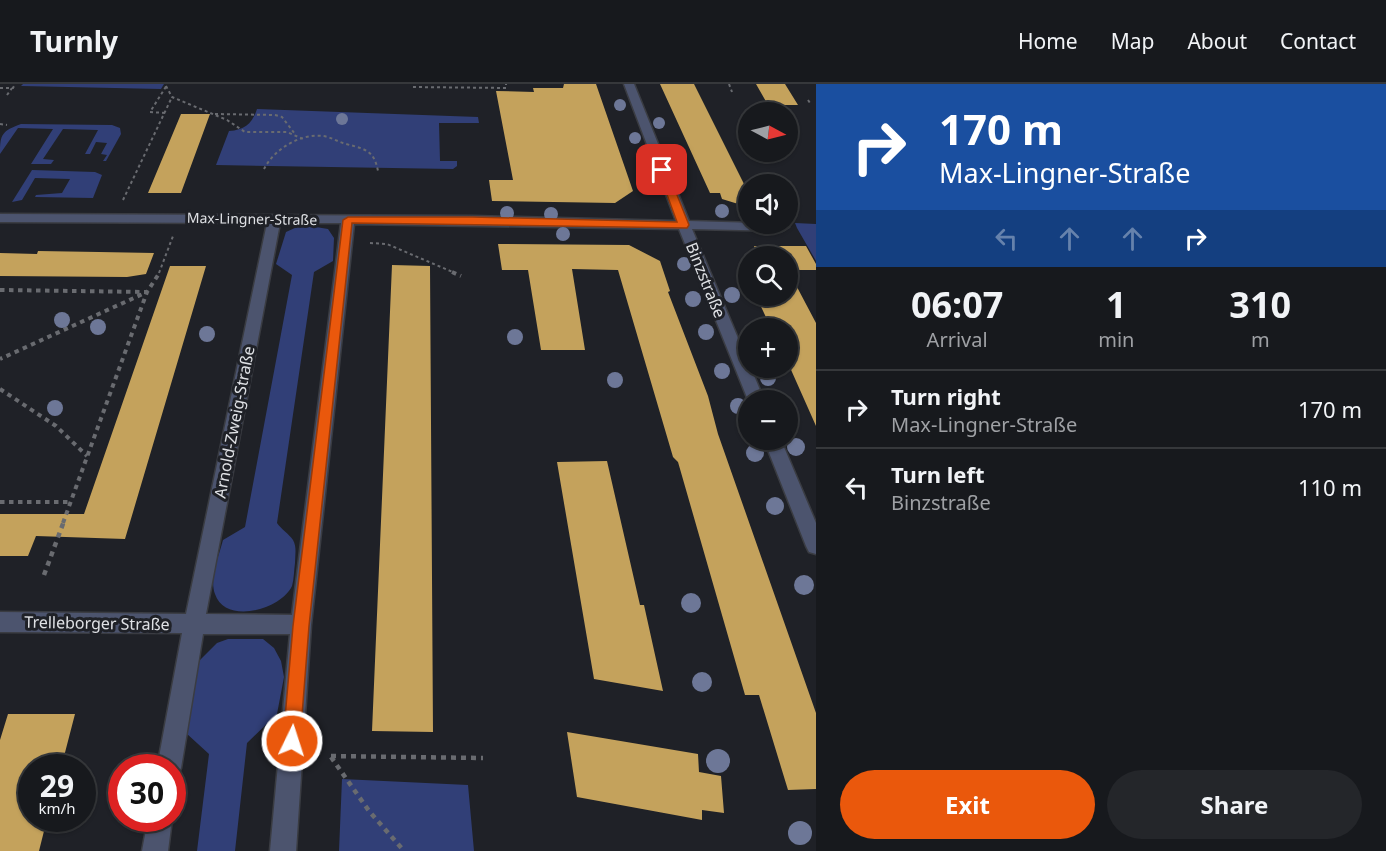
<!DOCTYPE html>
<meta charset="utf-8">
<style>
body{margin:0;font-family:"Noto Sans",sans-serif;background:#24262a;color:#f1f3f6;height:100vh;display:flex;flex-direction:column;font-size:22px;white-space:nowrap}
*{box-sizing:border-box;margin:0}
p{font-size:20px;color:#9ea0a4}
.icon{flex:none;width:33px;height:33px;fill:none;stroke:currentColor;stroke-width:2;stroke-linecap:round;stroke-linejoin:round}
.map{position:relative;flex:1;overflow:hidden}
.sheet{display:flex;flex-direction:column;background:#17191d;width:570px}
.sheet>*{flex:none}
.guide{background:#1a4fa0;color:#fff;overflow:hidden}
.needle{width:39px;rotate:97deg}
.fabs{position:absolute;left:738px;top:18px;display:grid;gap:12px}
.fabs a{display:grid;place-items:center;width:60px;height:60px;border-radius:50%;background:#17191d;box-shadow:0 2px 4px #0004,0 0 0 2px #36383b;font-size:30px}
.speed{position:absolute;left:18px;top:670px;display:flex;gap:12px;font-size:30px;font-weight:700;text-align:center}
.speed>*{display:grid;place-content:center;width:78px;height:78px;border-radius:50%;background:#17191d;box-shadow:0 2px 4px #0004,0 0 0 2px #36383b;line-height:1}
.speed small{font-size:15px;font-weight:400}
.speed .limit{border:9px solid #d22;background:#fff;color:#111}
.pin{position:absolute;display:grid;place-items:center;width:51px;height:51px;color:#fff;margin:-26px;border-radius:12px;box-shadow:0 3px 9px #0006}
.me{position:absolute;width:66px;margin:-33px;rotate:4deg;stroke-linejoin:round;filter:drop-shadow(0 0 4px #0008)}
.turn{display:flex;align-items:center;gap:21px;height:126px;padding:0 24px;font-size:27px}
.turn .icon{width:78px;height:78px;stroke-width:2.5}
.turn b{display:block;font-size:42px;line-height:51px}
.lanes{display:flex;align-items:center;height:57px;padding:0 24px;background:#0003;justify-content:center;gap:30px;direction:ltr}
.lanes .off{opacity:.35}
.eta{display:flex;justify-content:space-evenly;align-items:center;height:102px;text-align:center}
.eta b{font-size:36px;font-weight:700;line-height:42px}
.action{display:flex;gap:12px;margin-top:auto;padding:12px 24px}
.action a{flex:1;height:69px;border-radius:36px;background:#ea580c;color:#fff;font-size:24px;font-weight:700;line-height:69px;text-align:center}
.action a+a{background:#24262a;color:#f1f3f6}
ul{padding:0;list-style:none}
li{display:flex;align-items:center;gap:18px;height:78px;padding:0 24px;border-top:2px solid #36383b}
li div{flex:1}
li b{display:block;font-size:22px}
li em{font-style:normal}
header{display:flex;align-items:center;gap:36px;box-sizing:border-box;height:84px;padding:0 30px;background:#17191d;border-bottom:2px solid #36383b}
header strong{font-size:28px}
nav{display:flex;gap:33px;margin-inline-start:auto;font-size:21px}
main{display:flex;flex:1;min-height:0}
.map>svg:first-child{display:block}
.green{fill:#313f77}
.building{fill:#c4a25c}
.lines{fill:none;stroke-linecap:round;stroke-linejoin:round}
.minor-casing{stroke:#3a3c42;stroke-width:3}
.path-far2{stroke:#696b70;stroke-width:2;stroke-dasharray:3 3;stroke-linecap:butt}
.path-far1{stroke:#696b70;stroke-width:4;stroke-dasharray:4.5 4.5;stroke-linecap:butt}
.path{stroke:#696b70;stroke-width:4.5;stroke-dasharray:5 5;stroke-linecap:butt}
.minor{fill:#4c546e;fill-rule:evenodd}
.tree{fill:#6d7797}
.route{fill:#ea580c;stroke:#983908;stroke-width:1.5}
.labels{text-anchor:middle;stroke-width:6;stroke-linejoin:round;paint-order:stroke}
.far-street-label{font-size:14px;fill:#dfe1e5;stroke:#1f2127}
.street-label{font-size:16px;fill:#dfe1e5;stroke:#1f2127}
</style>
<header>
<strong>Turnly</strong>
<nav><a>Home</a><a>Map</a><a>About</a><a>Contact</a></nav>
</header>
<main>
<div class="map">
<svg width="816" height="767" viewBox="0 0 816 767">
<rect width="100%" height="100%" fill="#1f2127"/>
<path class="green" d="M 23,0 L 164,0 L 161,5 L 21,2 Z
M 257,25 L 478,33 L 479,39 L 439,39 L 440,77 L 457,77 L 457,82 L 453,85 L 216,81 L 229,47 C 245,46 252,40 257,25 Z
M 21,40 L 112,41 L 120,44 L 121,50 L 106,77 L 103,77 L 107,71 L 101,70 L 107,59 L 96,58 L 90,70 L 85,70 L 98,46 L 63,45 L 43,75 L 54,76 L 51,80 L 31,80 L 53,45 L 18,44 L 0,70 C 0,50 2,47 21,40 Z
M 32,86 L 95,88 L 102,91 L 93,114 L 35,113 L 36,111 L 62,109 L 70,95 L 35,94 L 22,116 L 12,118 Z
M 795,139 L 816,140 L 816,177 L 797,144 Z
M 310,142 L 328,145 L 334,154 L 333,177 L 314,188 L 277,439 C 281,445 289,450 293,456 C 297,463 295,471 295,479 C 294,486 294,495 292,502 C 281,526 225,541 215,510 C 209,494 219,472 223,456 L 245,443 L 292,191 L 276,180 L 286,148 L 297,143 Z
M 228,555 L 263,555 L 274,564 L 281,577 L 284,593 L 277,630 L 247,659 L 235,767 L 197,767 L 209,670 L 186,649 L 198,578 L 217,559 Z
M 342,695 L 468,701 L 474,767 L 339,767 Z"/>
<path class="building" d="M 564,0 L 596,0 L 633,107 L 615,119 L 492,117 L 489,96 L 513,96 L 496,7 L 534,8 L 533,4 L 563,4 Z
M 660,0 L 694,0 L 748,108 L 748,123 L 722,115 L 720,109 L 710,109 Z
M 756,0 L 785,0 L 798,21 L 768,21 Z
M 181,30 L 210,30 L 181,109 L 148,109 Z
M 498,160 L 629,161 L 660,177 L 670,207 L 668,208 L 708,312 L 718,350 L 816,629 L 816,705 L 788,706 L 759,611 L 745,611 L 678,378 L 673,373 L 618,186 L 572,185 L 585,266 L 541,266 L 528,186 L 502,186 Z
M 754,162 L 806,162 L 816,180 L 816,186 L 788,186 L 816,239 L 816,342 L 788,279 L 788,244 L 771,244 L 756,212 L 788,212 L 788,172 L 748,173 L 746,169 L 757,169 Z
M 38,167 L 99,168 L 154,169 L 146,190 L 127,193 L 0,192 L 0,169 L 37,170 Z
M 392,181 L 430,182 L 433,648 L 372,647 Z
M 170,182 L 206,182 L 125,455 L 36,452 L 28,472 L 0,472 L 0,430 L 84,430 Z
M 607,377 L 640,521 L 644,521 L 663,607 L 594,595 L 557,378 Z
M 8,630 L 75,630 L 61,684 L 32,684 L 32,735 L 47,735 L 39,767 L 0,767 L 0,656 Z
M 567,648 L 698,670 L 699,688 L 721,692 L 724,729 L 702,726 L 702,736 L 577,713 Z"/>
<g class="lines">
<defs>
<path id="minor" d="M 624,0 L 634,0 L 689,137 L 784,140 L 789,143 L 782,147 L 692,145 L 748,278 L 748,284 L 751,284 L 764,316 L 748,316 L 679,145 L 354,140 L 311,541 L 296,767 L 270,767 L 290,550 L 203,550 L 181,684 L 177,692 L 172,694 L 172,684 L 157,684 L 182,549 L 0,548 L 0,528 L 186,530 L 267,139 L 0,138 L 0,130 L 473,132 L 676,137 ZM 280,139 L 341,139 L 292,531 L 206,530 Z
M 764,356 L 781,356 L 816,439 L 816,470 L 809,468 L 806,462 Z
M 148,735 L 172,735 L 168,767 L 142,767 Z"/>
</defs>
<use href="#minor" class="minor-casing"/>
<path class="path-far2" d="M 729,0 L 732,8
M 166,2 L 172,13 L 227,36 L 245,48 L 287,48 L 303,55
M 413,3 L 506,4 L 506,0
M 0,4 L 13,4 L 15,0
M 7,11 L 12,4
M 808,16 L 810,19
M 165,29 L 150,28 L 167,1
M 215,30 L 275,31 L 282,33 L 295,50
M 0,40 L 7,41
M 264,85 C 274,65 301,49 323,52 C 331,53 338,58 346,60 C 365,65 374,66 378,87
M 123,116 L 172,13
M 370,159 L 387,160 L 455,189
M 159,189 L 173,152"/>
<path class="path-far1" d="M 452,188 L 461,192
M 0,206 L 147,208 L 0,275
M 0,305 L 56,342 L 87,372
M 0,418 L 71,418
M 63,439 L 147,208 L 160,188"/>
<path class="path" d="M 44,491 L 64,437
M 331,672 L 483,674
M 331,673 L 369,727 L 404,767"/>
<use href="#minor" class="minor"/>
</g>
<g class="tree">
<circle cx="620" cy="21" r="6"/>
<circle cx="342" cy="35" r="6"/>
<circle cx="659" cy="39" r="6"/>
<circle cx="635" cy="54" r="6"/>
<circle cx="643" cy="76" r="6"/>
<circle cx="677" cy="83" r="6"/>
<circle cx="722" cy="127" r="7"/>
<circle cx="507" cy="129" r="7"/>
<circle cx="551" cy="130" r="7"/>
<circle cx="563" cy="150" r="7"/>
<circle cx="684" cy="180" r="7"/>
<circle cx="732" cy="211" r="8"/>
<circle cx="693" cy="215" r="8"/>
<circle cx="62" cy="236" r="8"/>
<circle cx="98" cy="243" r="8"/>
<circle cx="706" cy="248" r="8"/>
<circle cx="207" cy="250" r="8"/>
<circle cx="515" cy="253" r="8"/>
<circle cx="722" cy="287" r="8"/>
<circle cx="768" cy="294" r="8"/>
<circle cx="615" cy="296" r="8"/>
<circle cx="738" cy="322" r="8"/>
<circle cx="55" cy="324" r="8"/>
<circle cx="796" cy="363" r="9"/>
<circle cx="755" cy="369" r="9"/>
<circle cx="775" cy="422" r="9"/>
<circle cx="804" cy="501" r="10"/>
<circle cx="691" cy="519" r="10"/>
<circle cx="702" cy="598" r="10"/>
<circle cx="718" cy="677" r="12"/>
<circle cx="800" cy="749" r="12"/>
</g>
<path class="route" d="M 662,83 L 667,86 L 689,141 L 687,144 L 352,139 L 309,542 L 300,657 L 298,663 L 292,666 L 286,663 L 283,657 L 293,542 L 343,136 L 348,133 L 473,133 L 677,138 L 658,86 Z"/>
<g class="labels">
<g class="far-street-label">
<text transform="translate(252 135) rotate(1)" y="5">Max-Lingner-Straße</text>
</g>
<g class="street-label">
<text transform="translate(706 196) rotate(68)" y="6">Binzstraße</text>
<text transform="translate(234 338) rotate(-79)" y="6">Arnold-Zweig-Straße</text>
<text transform="translate(97 539) rotate(1)" y="6">Trelleborger Straße</text>
</g>
</g>
</svg>
<div class="fabs">
<a><svg class="needle" viewBox="-14 -14 28 28"><path d="M0-13l5 13h-10z" fill="#e53935"/><path d="M0 13l5-13h-10z" fill="#9ea0a4"/></svg></a>
<a><svg class="icon" aria-label="sound" viewBox="0 0 24 24"><path d="M4 9h4l5-4v14l-5-4H4zM17 9q2 3 0 6"/></svg></a>
<a><svg class="icon" aria-label="search" viewBox="0 0 24 24"><circle cx="10" cy="10" r="6"/><path d="M15 15l6 6"/></svg></a>
<a>+</a>
<a>−</a>
</div>
<div class="speed"><div>29<small>km/h</small></div><div class="limit">30</div></div>
<div class="pin" style="left:662px;top:86px;background:#d93025"><svg class="icon" aria-label="arrive" viewBox="0 0 24 24"><path d="M6 21V4h12l-3 4 3 4H6"/></svg></div>
<svg class="me" style="left:292px;top:657px" viewBox="-20 -20 40 40"><circle r="17" fill="#ea580c" stroke="#fff" stroke-width="3"/><path d="M0-11L8 9 0 5-8 9z" fill="#fff"/></svg>
</div>
<section class="sheet">
<div class="guide">
<div class="turn"><svg class="icon" aria-label="right" viewBox="0 0 24 24"><path d="M7 20v-9h11M14 6l5 5-5 5"/></svg><div><b>170 m</b>Max-Lingner-Straße</div></div>
<div class="lanes"><svg class="icon off" aria-label="left" viewBox="0 0 24 24"><path d="M17 20v-9H6M10 6l-5 5 5 5"/></svg><svg class="icon off" aria-label="ahead" viewBox="0 0 24 24"><path d="M12 20V5M6 11l6-6 6 6"/></svg><svg class="icon off" aria-label="ahead" viewBox="0 0 24 24"><path d="M12 20V5M6 11l6-6 6 6"/></svg><svg class="icon" aria-label="right" viewBox="0 0 24 24"><path d="M7 20v-9h11M14 6l5 5-5 5"/></svg></div>
</div>
<div class="eta">
<div><b>06:07</b><p>Arrival</p></div>
<div><b>1</b><p>min</p></div>
<div><b>310</b><p>m</p></div>
</div>
<ul>
<li><svg class="icon" aria-label="right" viewBox="0 0 24 24"><path d="M7 20v-9h11M14 6l5 5-5 5"/></svg><div><b>Turn right</b><p>Max-Lingner-Straße</p></div><em>170 m</em></li>
<li><svg class="icon" aria-label="left" viewBox="0 0 24 24"><path d="M17 20v-9H6M10 6l-5 5 5 5"/></svg><div><b>Turn left</b><p>Binzstraße</p></div><em>110 m</em></li>
</ul>
<div class="action"><a>Exit</a><a>Share</a></div>
</section>
</main>
